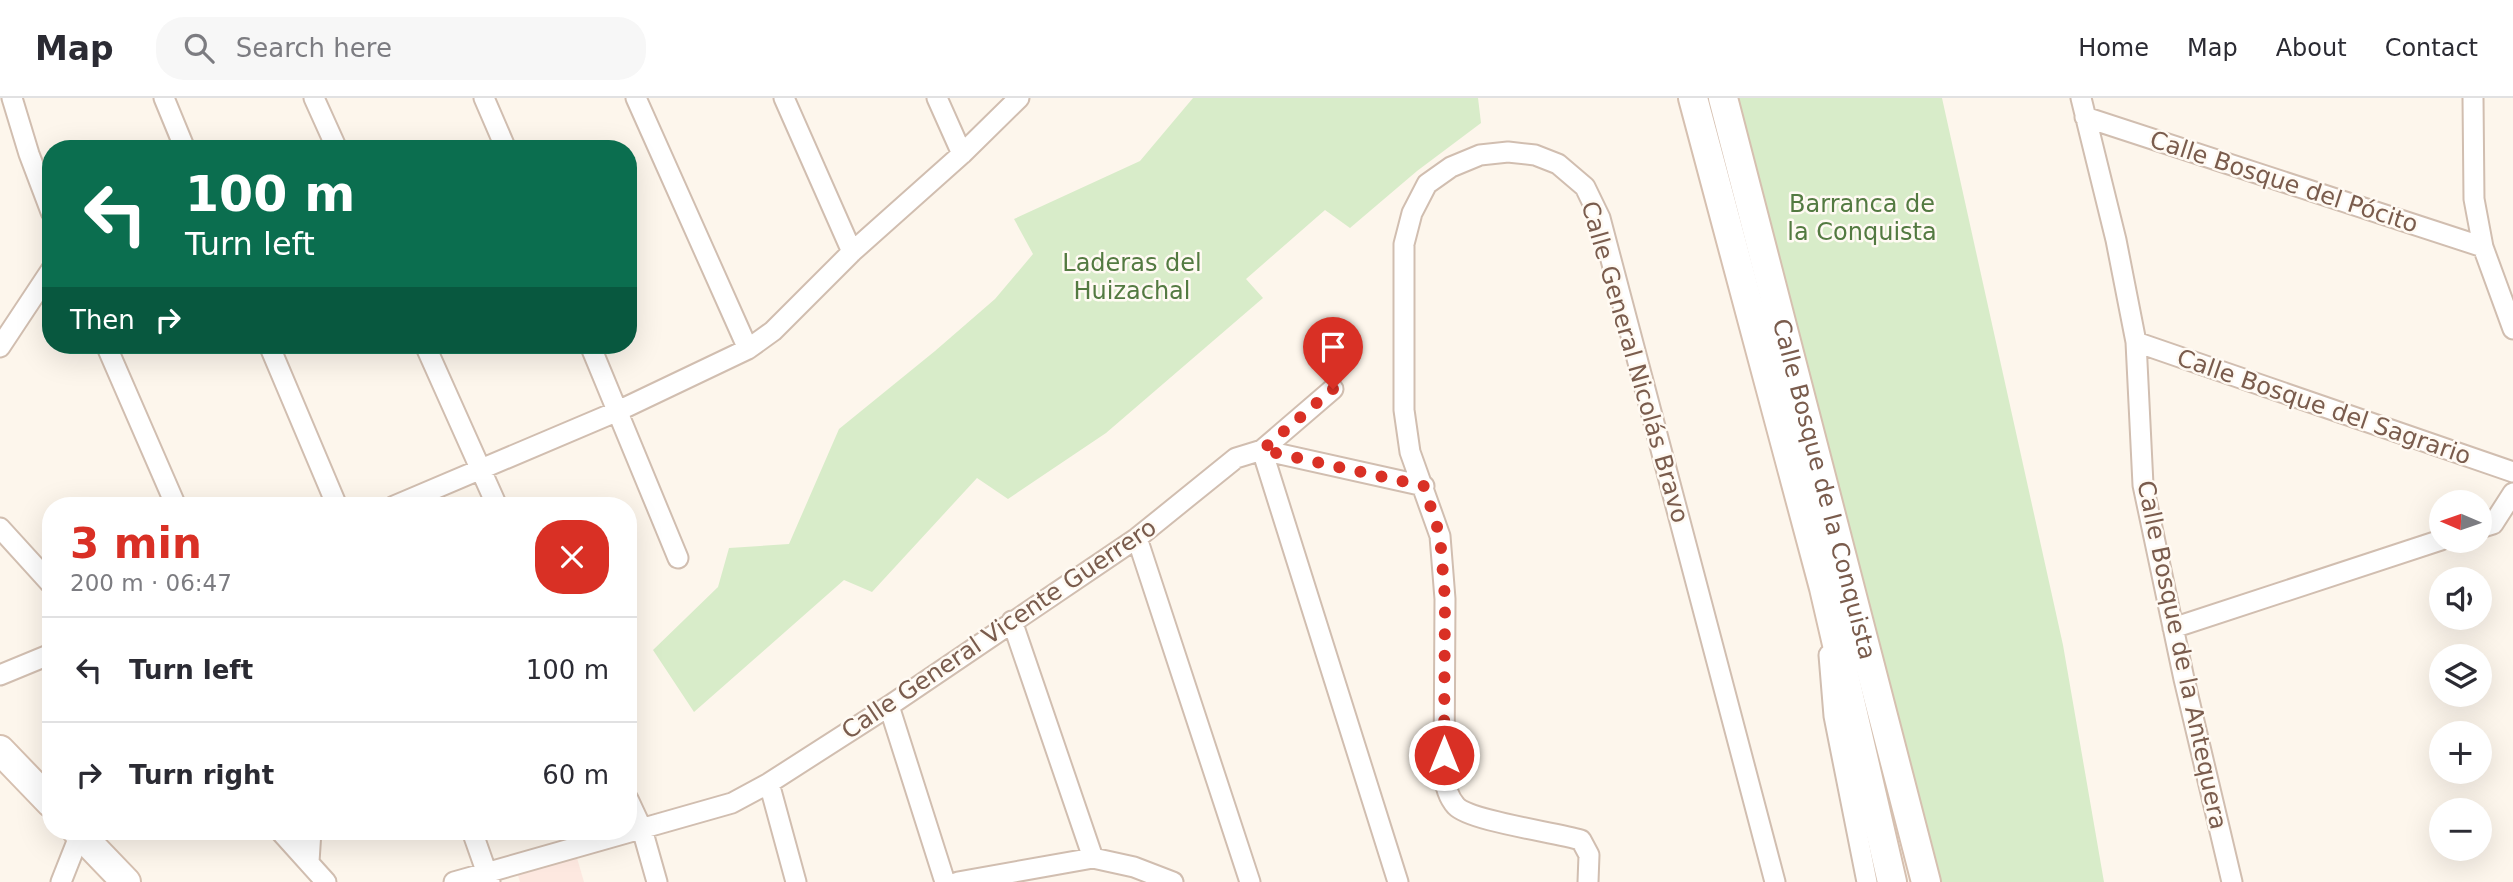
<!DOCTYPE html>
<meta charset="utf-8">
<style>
body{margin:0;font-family:"DejaVu Sans",sans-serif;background:#f7f7f7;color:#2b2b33;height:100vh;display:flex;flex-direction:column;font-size:26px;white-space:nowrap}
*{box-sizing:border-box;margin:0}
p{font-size:23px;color:#7c7c81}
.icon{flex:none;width:38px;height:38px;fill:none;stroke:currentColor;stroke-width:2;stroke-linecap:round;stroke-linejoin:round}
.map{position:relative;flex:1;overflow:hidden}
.drawer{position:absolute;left:42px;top:399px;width:595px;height:343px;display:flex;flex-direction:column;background:#fff;border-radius:28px;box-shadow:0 7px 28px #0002}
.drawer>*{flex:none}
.guide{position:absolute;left:42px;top:42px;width:595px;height:214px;border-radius:28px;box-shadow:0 7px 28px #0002;background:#0b6e4f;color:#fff;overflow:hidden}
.needle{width:46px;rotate:272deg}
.fabs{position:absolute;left:2429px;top:392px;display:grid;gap:14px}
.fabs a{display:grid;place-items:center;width:63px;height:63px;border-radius:50%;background:#fff;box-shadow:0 7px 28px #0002;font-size:35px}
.pin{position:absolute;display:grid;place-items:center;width:60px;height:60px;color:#fff;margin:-72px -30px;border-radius:50% 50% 50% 0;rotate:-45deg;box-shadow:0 0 7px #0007}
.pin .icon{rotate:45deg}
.me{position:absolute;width:77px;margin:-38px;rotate:0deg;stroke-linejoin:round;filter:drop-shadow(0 0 5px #0008)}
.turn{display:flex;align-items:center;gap:24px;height:147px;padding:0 28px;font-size:32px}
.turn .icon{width:91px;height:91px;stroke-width:2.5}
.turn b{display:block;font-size:49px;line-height:60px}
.then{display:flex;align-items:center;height:66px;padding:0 28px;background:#0003;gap:14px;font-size:26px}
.round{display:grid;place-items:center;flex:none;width:74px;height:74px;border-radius:28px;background:#f7f7f7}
.overview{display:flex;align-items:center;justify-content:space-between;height:119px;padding:0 28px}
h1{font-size:42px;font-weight:600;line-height:52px;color:#d93025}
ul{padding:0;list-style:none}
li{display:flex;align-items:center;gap:21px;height:105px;padding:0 28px;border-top:2px solid #e1e1e2}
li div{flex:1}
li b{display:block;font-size:26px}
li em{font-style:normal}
header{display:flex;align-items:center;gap:42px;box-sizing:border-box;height:98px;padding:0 35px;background:#fff;border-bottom:2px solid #e1e1e2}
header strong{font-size:33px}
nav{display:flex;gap:38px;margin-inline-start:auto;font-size:24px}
.search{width:490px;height:63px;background:#f7f7f7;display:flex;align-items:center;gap:18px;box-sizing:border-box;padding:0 24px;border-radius:28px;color:#7c7c81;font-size:26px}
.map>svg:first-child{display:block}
.commercial{fill:#fde8e0}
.green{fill:#d8ecc9}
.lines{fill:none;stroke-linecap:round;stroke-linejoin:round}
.street-casing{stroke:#d1beb0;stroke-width:23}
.secondary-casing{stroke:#d6c0b0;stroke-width:32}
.street{stroke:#fff;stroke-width:19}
.secondary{stroke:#fff;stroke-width:28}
.route{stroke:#d93025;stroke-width:12;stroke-dasharray:0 21.6}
.labels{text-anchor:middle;stroke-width:5;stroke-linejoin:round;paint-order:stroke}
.street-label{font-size:24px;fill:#7a5c4d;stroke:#fffaf3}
.park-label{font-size:24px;fill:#537a41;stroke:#fffaf3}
</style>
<header>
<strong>Map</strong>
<div class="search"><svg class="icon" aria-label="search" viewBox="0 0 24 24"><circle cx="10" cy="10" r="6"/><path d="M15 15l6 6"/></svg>Search here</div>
<nav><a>Home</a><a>Map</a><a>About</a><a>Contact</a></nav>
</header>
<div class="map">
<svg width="2513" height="784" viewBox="0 0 2513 784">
<rect width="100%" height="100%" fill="#fdf6ec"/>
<path class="commercial" d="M 577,760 L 584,784 L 520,784 L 517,774 Z"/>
<path class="green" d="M 1193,0 L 1478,0 L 1481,25 L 1417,73 L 1350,130 L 1325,112 L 1246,181 L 1263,200 L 1106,335 L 1008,401 L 977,380 L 872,494 L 844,482 L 694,614 L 653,552 L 718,489 L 729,450 L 789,446 L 839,331 L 935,253 L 995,201 L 1033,156 L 1014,121 L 1140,63 Z
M 1723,0 L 1942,0 L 2063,547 L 2104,784 L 1925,784 Z"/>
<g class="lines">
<defs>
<path id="street" d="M 12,0 L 29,56 L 51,114
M 164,0 L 185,51
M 314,0 L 337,51
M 484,0 L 506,51
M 636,0 L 748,251
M 784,0 L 852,154
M 937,0 L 962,56
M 2081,0 L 2116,142 L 2136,244 L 2143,387 L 2184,581 L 2232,784
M 2473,0 L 2474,101 L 2483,149 L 2513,231
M 2085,19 L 2483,149
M 2136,244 L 2513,374
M 106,247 L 176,408
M 269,247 L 337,408
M 425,247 L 497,408
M 590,247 L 678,460
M 0,249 L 51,172
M 394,408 L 618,313 L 748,251 L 773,233 L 852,154 L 962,56 L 1019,0
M 0,430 L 51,486
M 2480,430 L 2493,426 L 2513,395
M 1137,440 L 1250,784
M 1012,523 L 1093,760
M 2173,530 L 2441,442
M 1829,557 L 1834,618 L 1867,784
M 0,577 L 51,556
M 889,608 L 945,784
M 769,685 L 796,784
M 628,701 L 642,731 L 657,784
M 280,733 L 326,784
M 472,733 L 490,784
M 309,764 L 311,733
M 61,784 L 80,736
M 454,784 L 732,705 L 769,685 L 889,608 L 1137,440 L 1236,360 L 1262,352 L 1333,291
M 958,784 L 1093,760 L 1134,769 L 1173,784
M 1398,784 L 1262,352 L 1424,388
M 1588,784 L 1589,757 L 1581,742 C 1554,734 1470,723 1456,708 C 1448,699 1446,689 1444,678 L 1445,501 L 1440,438 L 1410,354 L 1404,312 L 1404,146 L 1412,115 L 1427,86 L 1451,69 L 1480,57 L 1508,54 L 1535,57 L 1558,66 L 1585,89 L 1600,120 L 1775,784"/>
<g id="secondary">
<path d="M 1693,0 L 1824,490 L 1892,784"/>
<path id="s1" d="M 1723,0 L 1926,784"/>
<path d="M 0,652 L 51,705"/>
<path d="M 77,733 L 126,784"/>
</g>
</defs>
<use href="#street" class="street-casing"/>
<use href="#secondary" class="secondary-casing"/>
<use href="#street" class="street"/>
<use href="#secondary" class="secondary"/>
</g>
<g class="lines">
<path class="route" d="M 1333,291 L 1262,352 L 1424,388 L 1440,438 L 1445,501 L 1444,657"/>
</g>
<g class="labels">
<g class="street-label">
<text transform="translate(2284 84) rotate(18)" y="8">Calle Bosque del Pócito</text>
<text transform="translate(1635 264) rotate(74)" y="8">Calle General Nicolás Bravo</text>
<text transform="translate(2324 309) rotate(19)" y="8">Calle Bosque del Sagrario</text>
<text dy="8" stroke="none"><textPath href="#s1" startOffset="404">Calle Bosque de la Conquista</textPath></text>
<text transform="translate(999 531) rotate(-34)" y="8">Calle General Vicente Guerrero</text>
<text transform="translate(2182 557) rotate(78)" y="8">Calle Bosque de la Antequera</text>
</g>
<g class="park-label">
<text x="1862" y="114">Barranca de<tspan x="1862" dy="28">la Conquista</tspan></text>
<text x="1132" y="173">Laderas del<tspan x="1132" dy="28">Huizachal</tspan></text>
</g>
</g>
</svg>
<div class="fabs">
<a><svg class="needle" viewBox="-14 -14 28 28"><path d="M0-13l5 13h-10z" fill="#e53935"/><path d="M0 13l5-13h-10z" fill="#7c7c81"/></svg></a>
<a><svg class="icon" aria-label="sound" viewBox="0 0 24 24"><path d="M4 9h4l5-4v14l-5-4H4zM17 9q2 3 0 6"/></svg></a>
<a><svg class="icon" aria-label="layers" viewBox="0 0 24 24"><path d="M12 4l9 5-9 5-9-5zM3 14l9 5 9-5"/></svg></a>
<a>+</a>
<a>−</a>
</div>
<div class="pin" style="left:1333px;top:291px;background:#d93025"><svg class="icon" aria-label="arrive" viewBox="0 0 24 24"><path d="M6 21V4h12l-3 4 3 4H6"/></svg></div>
<svg class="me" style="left:1444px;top:657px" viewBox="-20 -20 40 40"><circle r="17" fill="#d93025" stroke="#fff" stroke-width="3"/><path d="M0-11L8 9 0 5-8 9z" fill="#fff"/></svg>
<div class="guide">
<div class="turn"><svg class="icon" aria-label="left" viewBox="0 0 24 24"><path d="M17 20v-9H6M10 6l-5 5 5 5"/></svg><div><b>100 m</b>Turn left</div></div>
<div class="then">Then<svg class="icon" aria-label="right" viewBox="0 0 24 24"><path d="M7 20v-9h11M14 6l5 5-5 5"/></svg></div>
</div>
<section class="drawer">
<div class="overview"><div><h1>3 min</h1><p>200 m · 06:47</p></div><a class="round" style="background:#d93025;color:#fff"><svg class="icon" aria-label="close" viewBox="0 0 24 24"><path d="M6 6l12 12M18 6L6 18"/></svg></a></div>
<ul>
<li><svg class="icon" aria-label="left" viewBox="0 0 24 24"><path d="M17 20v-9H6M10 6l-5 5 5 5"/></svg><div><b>Turn left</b></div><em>100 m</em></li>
<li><svg class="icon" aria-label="right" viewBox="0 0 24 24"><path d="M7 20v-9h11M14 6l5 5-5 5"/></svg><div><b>Turn right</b></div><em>60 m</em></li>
</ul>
</section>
</div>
